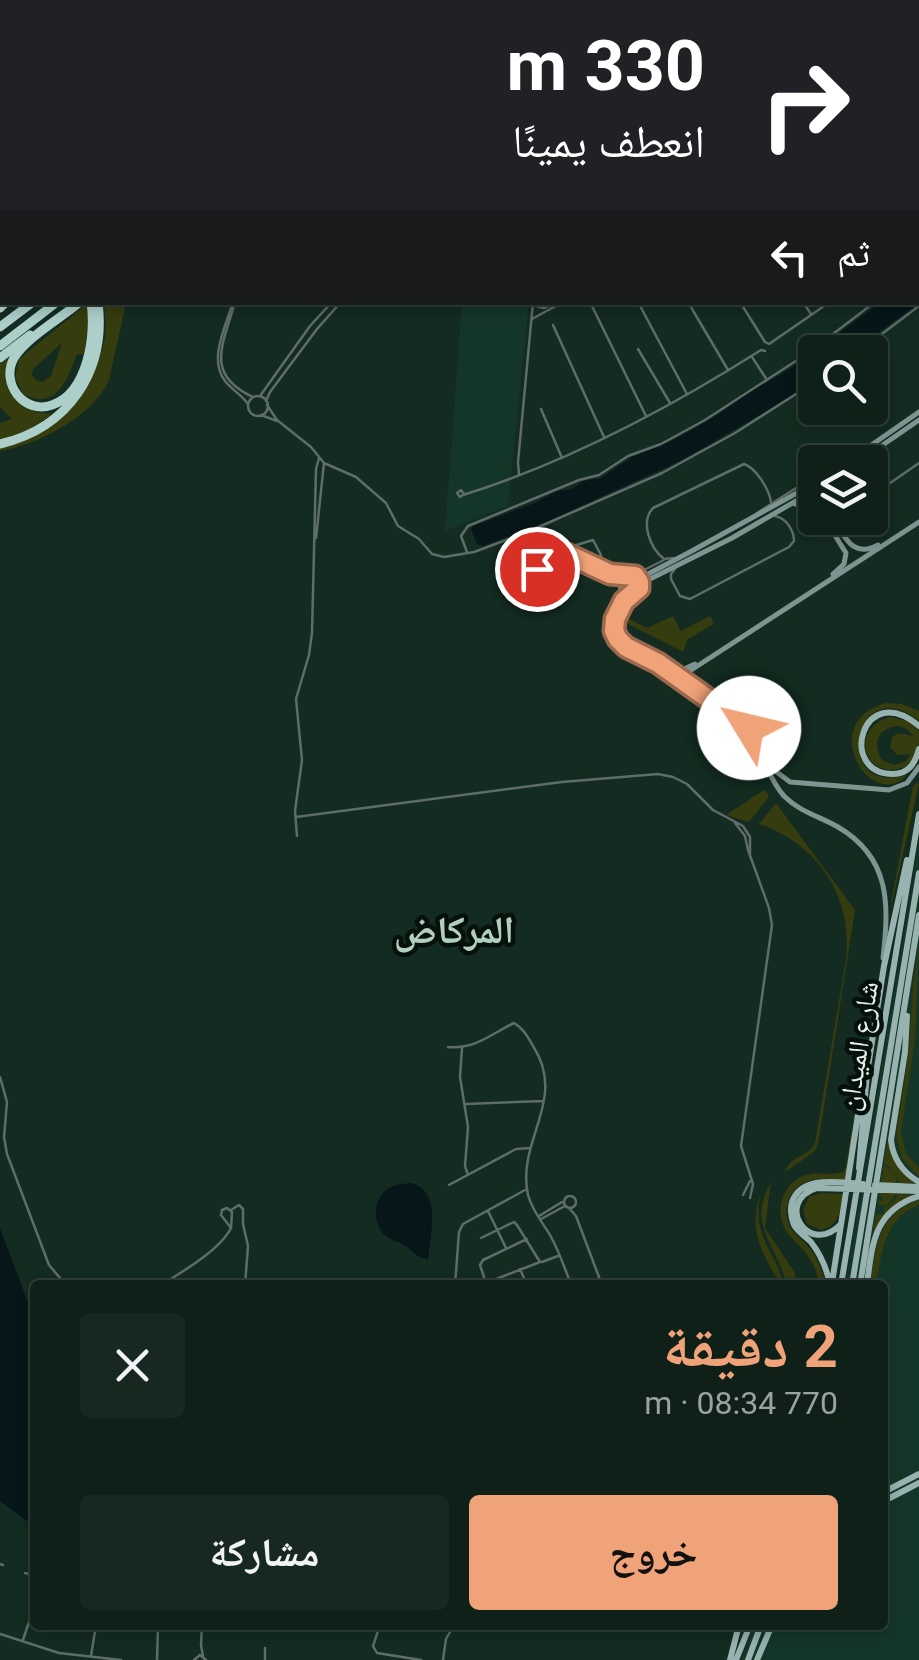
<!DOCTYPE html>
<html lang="ar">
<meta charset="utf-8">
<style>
body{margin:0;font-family:Roboto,"Noto Naskh Arabic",sans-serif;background:#172821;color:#f1f3f6;direction:rtl;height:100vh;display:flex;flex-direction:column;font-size:38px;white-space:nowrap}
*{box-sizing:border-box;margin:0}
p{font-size:32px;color:#9ba3a2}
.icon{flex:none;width:55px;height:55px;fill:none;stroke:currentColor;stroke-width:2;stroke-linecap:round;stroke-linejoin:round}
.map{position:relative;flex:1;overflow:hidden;direction:ltr}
.details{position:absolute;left:30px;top:1280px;width:858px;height:350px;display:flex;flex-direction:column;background:#0e2018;border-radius:10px;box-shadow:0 5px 15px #0003,0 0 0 2px #2e3e37;direction:rtl}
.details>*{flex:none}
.top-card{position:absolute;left:0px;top:0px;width:920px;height:305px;box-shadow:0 5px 15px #0003,0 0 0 2px #2e3e37;direction:rtl;background:#202124;color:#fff;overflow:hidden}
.fabs{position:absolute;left:798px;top:335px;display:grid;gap:20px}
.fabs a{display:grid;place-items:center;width:90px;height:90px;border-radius:10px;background:#0e2018;box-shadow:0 5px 15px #0003,0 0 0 2px #2e3e37;font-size:50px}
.pin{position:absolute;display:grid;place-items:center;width:85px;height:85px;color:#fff;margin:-42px;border:5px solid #fff;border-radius:50%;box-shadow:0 2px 10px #0007}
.me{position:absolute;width:110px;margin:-55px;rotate:306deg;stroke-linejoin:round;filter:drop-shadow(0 0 8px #0008)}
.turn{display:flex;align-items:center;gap:35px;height:210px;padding:0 50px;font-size:45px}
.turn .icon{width:130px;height:130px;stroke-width:2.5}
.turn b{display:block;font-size:70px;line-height:85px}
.then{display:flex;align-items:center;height:95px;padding:0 50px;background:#0003;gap:20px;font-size:38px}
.round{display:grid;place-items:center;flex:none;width:105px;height:105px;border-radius:10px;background:#172821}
.head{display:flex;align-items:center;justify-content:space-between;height:170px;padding:0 50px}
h1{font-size:60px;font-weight:700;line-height:75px;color:#f0a279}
.primary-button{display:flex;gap:20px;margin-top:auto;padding:20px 50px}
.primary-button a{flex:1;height:115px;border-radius:10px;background:#f0a279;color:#111;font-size:40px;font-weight:700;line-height:115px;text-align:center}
.primary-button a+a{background:#172821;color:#f1f3f6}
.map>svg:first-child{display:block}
.built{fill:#143628}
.green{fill:#353c0e;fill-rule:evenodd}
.water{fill:#061619}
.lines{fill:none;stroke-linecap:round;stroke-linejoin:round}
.street{stroke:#5e6c6a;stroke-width:2.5}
.secondary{stroke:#7e9491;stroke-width:5}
.primary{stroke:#97b2af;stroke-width:6}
.highway{stroke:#adcfca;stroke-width:9}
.route-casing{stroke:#9c694f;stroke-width:25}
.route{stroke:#f0a279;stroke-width:18}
.labels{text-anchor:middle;stroke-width:9;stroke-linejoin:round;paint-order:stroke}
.street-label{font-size:28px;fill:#e5f3ec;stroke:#07110c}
.district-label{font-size:38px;font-weight:bold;fill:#b1cebf;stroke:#07110c}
</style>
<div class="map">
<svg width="919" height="1660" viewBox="0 0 919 1660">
<rect width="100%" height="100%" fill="#132b20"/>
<path class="built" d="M 462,303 L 529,303 L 508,506 L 445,531 Z
M 919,844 L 919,1660 L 741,1660 L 754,1625 L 882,1625 L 882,1285 L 845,1285 Z"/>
<path class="green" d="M 88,303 L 88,328 L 84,354 L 77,354 C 68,379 56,412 23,394 L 15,378 L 19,359 ZM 62,343 L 51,376 L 42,382 L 36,380 L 32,375 L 33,369 Z
M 104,303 L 126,303 L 109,380 C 94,416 37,445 0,451 L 0,448 C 14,442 30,438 44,430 C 76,413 96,376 104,342 C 107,329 105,315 104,303 Z
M 11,356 C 0,387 20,416 54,413 L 27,431 L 0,440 L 0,423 L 12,419 L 0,407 L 0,364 Z
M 624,616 L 647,628 L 673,616 L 681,631 L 710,616 L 714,624 L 688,639 L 683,652 L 622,621 Z
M 886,703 L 902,704 L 919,711 L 919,721 C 854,668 829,798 907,775 C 871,814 815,722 886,703 Z
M 890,717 L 908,721 L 919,731 L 919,743 L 913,763 C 867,790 845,729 890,717 ZM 899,726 L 907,729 L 913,736 C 904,735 901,730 892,737 L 890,747 L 897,755 L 911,754 L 906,761 L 894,765 L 882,760 C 871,743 879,727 899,726 Z
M 917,782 L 919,784 L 892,903 L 891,902 L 913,786 Z
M 764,790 L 768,794 L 769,797 L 749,822 L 726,815 Z
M 776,803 L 855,910 L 818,1145 L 814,1152 L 785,1172 C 791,1154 808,1158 815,1143 L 846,959 C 853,897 818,844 759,824 Z
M 919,947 L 915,1039 L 901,1133 L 906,1153 L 919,1168 L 919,1177 L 902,1158 L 896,1136 L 909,1050 L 913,985 Z
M 851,1134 L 853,1134 L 847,1180 C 834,1179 818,1177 806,1182 C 787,1190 781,1214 792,1230 C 795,1234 800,1238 804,1242 C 816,1254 822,1269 826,1285 L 820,1285 C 817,1274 814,1264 807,1255 C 801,1246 792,1240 786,1231 C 774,1211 782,1185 803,1176 C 817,1171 830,1176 843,1172 L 846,1166 Z
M 888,1139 L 891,1153 L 916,1183 L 903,1183 L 903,1195 L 912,1195 C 894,1204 882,1216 872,1234 L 876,1215 L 884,1214 L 884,1208 C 897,1202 903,1189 896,1175 C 898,1188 897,1198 885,1206 L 878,1205 L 878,1200 L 882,1201 L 883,1198 L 879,1196 L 884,1165 L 896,1174 L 884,1163 Z
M 771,1182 L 765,1228 L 795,1273 L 795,1285 L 787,1285 C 777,1245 746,1225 771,1182 Z
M 821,1193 L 843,1194 C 840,1211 840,1226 821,1230 L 807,1224 L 803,1210 L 809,1197 Z
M 760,1194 C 753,1241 773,1245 784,1285 L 781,1285 C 762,1254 748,1231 760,1194 Z
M 919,1200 L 919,1205 C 884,1218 882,1253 876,1285 L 870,1285 C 876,1247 877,1214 919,1200 Z"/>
<path class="water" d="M 919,271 L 919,303 L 852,352 L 815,352 L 815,380 L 765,412 L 682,460 L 548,521 L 483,546 L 477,544 L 471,529 L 473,526 L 537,502 L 557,491 L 572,489 L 584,481 L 601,478 L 632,457 L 674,440 L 719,414 L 751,391 L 790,369 L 880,303 L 918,302 Z
M 410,1183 C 443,1190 430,1235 428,1260 C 418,1257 415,1254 407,1247 C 400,1242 391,1241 385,1235 C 372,1224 373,1201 386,1190 C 392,1185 402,1184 410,1183 Z
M 0,1228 L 26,1298 L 35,1311 L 35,1438 L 27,1473 L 35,1491 L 35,1527 L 0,1501 Z"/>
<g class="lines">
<path class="street" d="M 861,0 L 864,2
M 883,0 L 885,2
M 829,2 L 836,0
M 868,2 L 871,0
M 918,35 L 919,36
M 918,267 L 919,266
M 233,302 C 226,326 208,359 225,381 C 232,390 242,395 248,404
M 235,302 C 224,343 203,374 253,397
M 590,302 L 646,416
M 638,302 L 687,394
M 688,302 L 728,370
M 740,302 L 765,342 L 769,344 L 830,302
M 803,302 L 811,314
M 532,305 L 544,308 L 557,302
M 532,319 L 563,302
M 553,325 L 604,437
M 638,349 L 670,403
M 858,352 L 919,306
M 752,357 L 767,380
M 260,396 L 310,326 L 332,302
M248 406a10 10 0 1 1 20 0a10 10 0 1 1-20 0Z
M 266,401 L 270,392 L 317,329 L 341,302
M 267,405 L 277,420 L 311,447 L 324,463 L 356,477 L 386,503 L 398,526 L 419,539 L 432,554 L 444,557 L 474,552 L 525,533 L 662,473 L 735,433 L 815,382
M 541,409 L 562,458
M 261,415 L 277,421
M 837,462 L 852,455
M 519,475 L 518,462 L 533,302
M 461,490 L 464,494 L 460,497 L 457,493 Z
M 463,495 C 569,462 668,409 761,350 L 765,351
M 870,497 L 919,463
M 757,513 L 815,476
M 316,538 L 324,463
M 467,552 L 461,536 L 468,526 L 579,480 L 599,475 L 628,456 L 661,444 L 705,420 L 808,353 L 875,302
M 567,554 L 573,546 L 593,540 L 601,555 L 600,567
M 545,558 L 546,560 L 530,574 L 526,571 L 526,567 L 531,562 Z
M 602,558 L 608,568 L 613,570 L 644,570 L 664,560
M 673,558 L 664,559 C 650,548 640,522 653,508 L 744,464 C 756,468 769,489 771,502
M 546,559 C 570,547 604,565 619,585
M 675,569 L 671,574 L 671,579 L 680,596 L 690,599 L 789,547 L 794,541 C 794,530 786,518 775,516
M 296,817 L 562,782 L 658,774 L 673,777 L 687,784 L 713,810 L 743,826 L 750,837 L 750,856
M 735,823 L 745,836 L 748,850 L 769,908 L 772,925 L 741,1146 L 753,1184 L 750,1198
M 297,836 L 295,811 L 302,760 L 296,699 L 309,655 L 312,633 L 316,469 L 319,458
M 448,1047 C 476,1049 491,1034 514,1023 C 523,1028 528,1037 533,1046 C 568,1100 516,1140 528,1195 C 532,1210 542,1222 550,1235 C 559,1251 565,1268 571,1285
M 462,1048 L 460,1077 L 468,1127 L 465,1166 L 468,1175
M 0,1077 L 7,1102 L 4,1137 L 7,1154 L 49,1265 L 66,1285
M 466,1104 L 543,1101
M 449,1185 L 516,1149 L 530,1148
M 743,1195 L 750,1181
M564 1202a6 6 0 1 1 12 0a6 6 0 1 1-12 0Z
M 227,1208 L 232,1212 L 231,1228 L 221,1215 L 222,1210 Z
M 569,1208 L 576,1216 L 602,1285
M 231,1210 L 239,1205 L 243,1209 L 243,1224 L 248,1246 L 245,1285
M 488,1211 L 506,1248
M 539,1216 L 562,1202
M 541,1219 L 565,1206
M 481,1238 L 514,1222 L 517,1225 L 540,1262 L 486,1283 L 480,1265 L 483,1260 L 527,1239
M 542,1262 L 558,1256
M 520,1269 L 527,1285
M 161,1285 C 182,1272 220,1250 231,1228
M 455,1285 L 459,1232 L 463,1224 L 525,1190
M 0,1564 L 3,1565
M 25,1573 L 35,1576
M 202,1625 L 201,1645 L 203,1656
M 380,1625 L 373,1646 L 377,1653 L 421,1660
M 0,1634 L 59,1653 L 121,1660
M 23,1640 L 35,1604
M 91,1656 L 96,1625
M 157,1660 L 158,1625
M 194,1660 L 200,1655 L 206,1660
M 265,1660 L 265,1648
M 443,1660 L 446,1639 L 454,1625"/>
<path class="secondary" d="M 53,0 L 55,2
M 117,0 L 117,2
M 211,0 L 212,2
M 217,0 L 218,2
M 246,2 L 249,0
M 255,2 L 256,0
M 794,2 L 801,0
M 918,171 L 919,171
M 918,191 L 919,191
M 847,462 L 919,412
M 858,462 L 919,420
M 815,490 L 732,538 L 640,584 C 634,598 640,587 629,596 C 618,604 613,620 615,634 L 624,646 L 658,663 L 745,724 L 759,740 L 774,770 L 790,782 L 889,790 L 907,783 L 919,767
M 795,504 L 806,503 L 815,506
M 824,518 L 846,553 L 844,564 L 833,574
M 832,518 C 845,536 852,559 878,545
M 635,576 L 648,574 L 690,552 L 815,483
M 639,583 C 636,573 626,572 621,580 C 621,585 621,593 620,598 C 614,619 598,626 617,647 L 744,730 C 763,749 766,776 784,796 C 800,812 819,816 838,827 C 891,858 889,905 883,958
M 655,668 L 674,679 L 678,678
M 667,669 L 684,669 L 695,664
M 682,690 L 681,682 L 685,674 L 919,522"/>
<path class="primary" d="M 919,726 C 862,678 837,774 893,774 C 909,774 915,763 919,749
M 907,1016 L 905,1052 L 891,1140 C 893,1159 902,1172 919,1182
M 859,1168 L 867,1073 L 884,966 L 907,860
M 875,1185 L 919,1187
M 841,1224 C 809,1258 773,1202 817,1188 L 919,1191
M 832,1283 L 859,1108
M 830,1285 C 827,1269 821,1255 811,1242 C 805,1236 798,1232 794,1225 C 791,1218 790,1210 792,1202 C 802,1174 840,1183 863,1184
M 841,1285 L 919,814
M 852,1285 L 919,873
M 860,1285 L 919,915
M 867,1285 C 872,1244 874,1210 919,1196
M 882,1493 L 919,1474
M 882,1502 L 919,1483
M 730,1660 L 739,1625
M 736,1660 L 750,1625
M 748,1660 L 761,1625
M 757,1660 L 772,1625"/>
<path class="highway" d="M 562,2 L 567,0
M 573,2 L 578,0
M 598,2 L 603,0
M 627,2 L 632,0
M 651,2 L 656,0
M 664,2 L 671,0
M 0,150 L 2,153
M 0,168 L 2,172
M 80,302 C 61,318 26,338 14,358 C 0,383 24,415 52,405 C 88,393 96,334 91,302
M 0,308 L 6,302
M 0,327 L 33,302
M 0,346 L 57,302
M 0,358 L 30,335
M 0,444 C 68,428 107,372 98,302"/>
</g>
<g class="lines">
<defs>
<path id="route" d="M 537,569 L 530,574 L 526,571 L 526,567 L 531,562 L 554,555 L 567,554 L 610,574 L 635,576 L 639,582 L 639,588 L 624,601 L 615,619 L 614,631 L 618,639 L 626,647 L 658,663 L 749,728"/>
</defs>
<use href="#route" class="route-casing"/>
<use href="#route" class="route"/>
</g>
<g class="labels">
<g class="street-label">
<text transform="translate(858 1046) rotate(-81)" y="10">شارع الميدان</text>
</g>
<g class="district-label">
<text x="454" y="943">المركاض</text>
</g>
</g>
</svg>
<div class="fabs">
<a><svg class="icon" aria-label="search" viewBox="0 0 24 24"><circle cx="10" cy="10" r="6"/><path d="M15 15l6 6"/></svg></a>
<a><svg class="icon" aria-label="layers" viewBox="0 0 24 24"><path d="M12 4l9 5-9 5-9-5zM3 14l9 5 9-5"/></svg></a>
</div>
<div class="pin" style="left:537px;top:569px;background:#d93025"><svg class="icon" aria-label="arrive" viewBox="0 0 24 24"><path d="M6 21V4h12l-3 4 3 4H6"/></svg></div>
<svg class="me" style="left:749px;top:728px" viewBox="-20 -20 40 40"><circle r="19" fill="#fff"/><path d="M0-13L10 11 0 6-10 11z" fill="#f0a279"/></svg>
<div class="top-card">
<div class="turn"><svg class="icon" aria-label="right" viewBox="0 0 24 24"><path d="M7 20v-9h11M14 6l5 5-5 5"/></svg><div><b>330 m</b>انعطف يمينًا</div></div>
<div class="then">ثم<svg class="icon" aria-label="left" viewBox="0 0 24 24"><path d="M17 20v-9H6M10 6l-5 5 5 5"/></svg></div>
</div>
<section class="details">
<div class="head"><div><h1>2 دقيقة</h1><p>770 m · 08:34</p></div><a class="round"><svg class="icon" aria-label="close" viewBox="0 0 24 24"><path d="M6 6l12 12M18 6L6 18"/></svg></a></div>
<div class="primary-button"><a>خروج</a><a>مشاركة</a></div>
</section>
</div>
